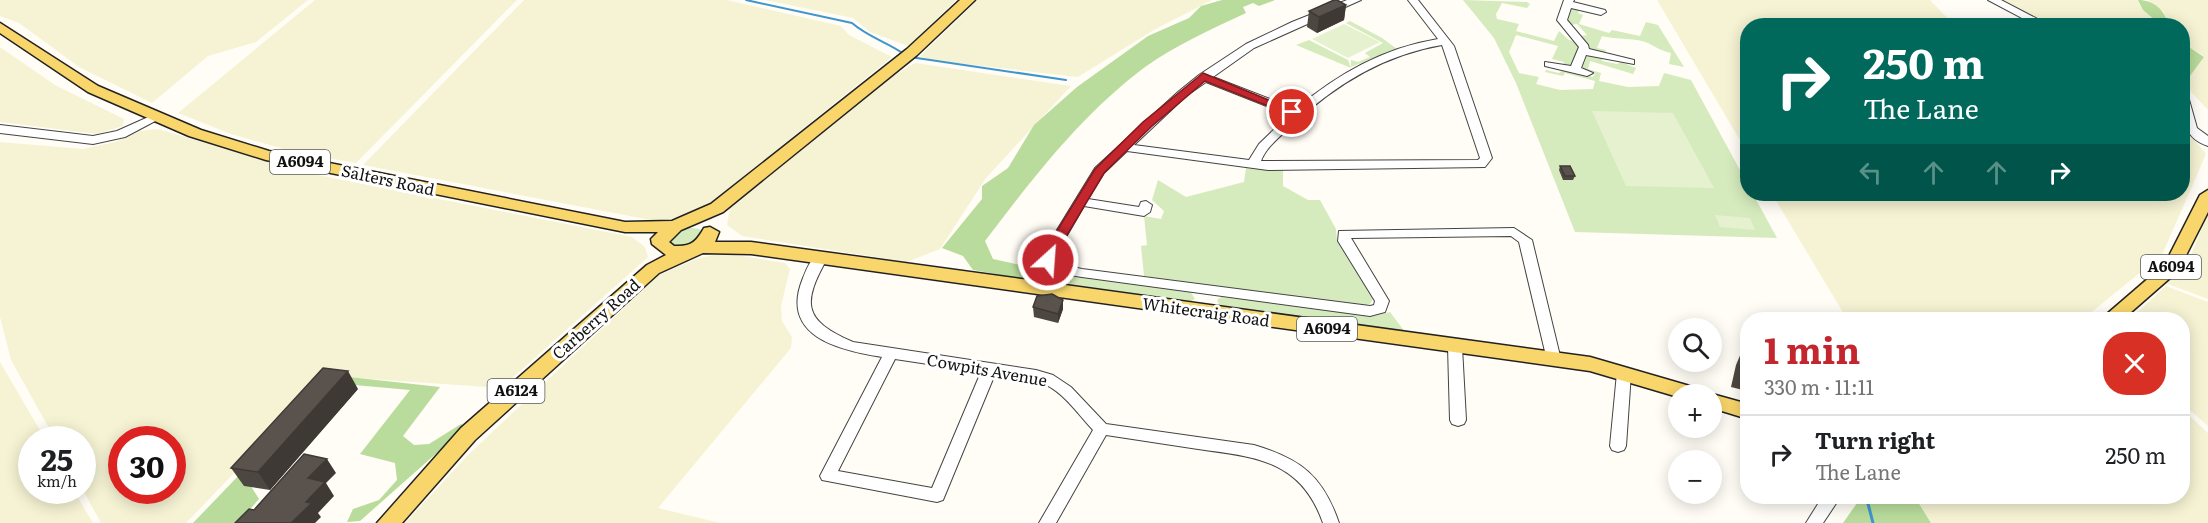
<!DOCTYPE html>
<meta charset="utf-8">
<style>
body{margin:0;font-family:Literata,serif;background:#f2f2f2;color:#202124;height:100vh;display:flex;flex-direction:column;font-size:22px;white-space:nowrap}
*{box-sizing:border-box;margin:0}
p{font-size:20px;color:#757577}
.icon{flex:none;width:33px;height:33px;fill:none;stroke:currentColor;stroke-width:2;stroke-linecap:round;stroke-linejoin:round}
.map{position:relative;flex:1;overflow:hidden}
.drawer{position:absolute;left:1740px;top:312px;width:450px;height:192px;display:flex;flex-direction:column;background:#fff;border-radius:24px;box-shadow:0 3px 15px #0003}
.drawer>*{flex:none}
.guide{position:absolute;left:1740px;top:18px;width:450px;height:183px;border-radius:24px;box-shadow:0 3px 15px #0003;background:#00695c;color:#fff;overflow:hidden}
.controls{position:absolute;left:1668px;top:318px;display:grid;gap:12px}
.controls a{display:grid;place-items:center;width:54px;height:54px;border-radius:50%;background:#fff;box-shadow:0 3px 15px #0003;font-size:30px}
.speed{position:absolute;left:18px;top:426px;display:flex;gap:12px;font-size:30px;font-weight:700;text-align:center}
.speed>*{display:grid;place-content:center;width:78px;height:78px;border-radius:50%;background:#fff;box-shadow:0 3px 15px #0003;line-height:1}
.speed small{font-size:15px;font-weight:400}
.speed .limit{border:9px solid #d22;background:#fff;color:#111}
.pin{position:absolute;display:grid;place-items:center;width:51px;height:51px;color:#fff;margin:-26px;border:3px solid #fff;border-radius:50%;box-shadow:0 2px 6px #0007}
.me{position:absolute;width:66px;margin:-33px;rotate:26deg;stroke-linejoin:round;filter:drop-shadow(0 0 4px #0008)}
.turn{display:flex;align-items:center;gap:21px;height:126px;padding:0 24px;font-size:27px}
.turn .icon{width:78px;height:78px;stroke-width:2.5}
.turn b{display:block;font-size:42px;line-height:51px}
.lanes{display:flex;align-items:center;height:57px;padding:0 24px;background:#0003;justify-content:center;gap:30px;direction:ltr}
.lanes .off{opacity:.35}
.round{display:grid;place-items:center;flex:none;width:63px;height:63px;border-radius:24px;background:#f2f2f2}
.head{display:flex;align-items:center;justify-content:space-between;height:102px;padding:0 24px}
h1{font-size:36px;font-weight:700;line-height:45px;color:#c4262e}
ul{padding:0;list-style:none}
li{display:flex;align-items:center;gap:18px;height:78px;padding:0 24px;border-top:2px solid #e0e0e0}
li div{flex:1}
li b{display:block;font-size:22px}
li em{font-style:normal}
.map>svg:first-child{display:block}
.farmland{fill:#f6f3d4;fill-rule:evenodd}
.green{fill:#d5ebbd}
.forest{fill:#b9dc9c}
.pitch{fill:#e6f2cf}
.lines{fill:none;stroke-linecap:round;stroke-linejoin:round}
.stream-far1{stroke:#3f96cf;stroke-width:2}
.stream{stroke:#3f96cf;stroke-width:3}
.minor-casing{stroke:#444;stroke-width:2}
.major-casing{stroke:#222;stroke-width:3}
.minor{fill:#fff;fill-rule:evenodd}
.major{fill:#f9d66b;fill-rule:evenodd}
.wall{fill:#4d4742}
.shaded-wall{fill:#3f3936}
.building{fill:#5a524d;stroke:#3f3936;stroke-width:1.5}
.route{fill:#c4262e;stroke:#7f191e;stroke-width:1.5}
.labels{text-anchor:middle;stroke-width:6;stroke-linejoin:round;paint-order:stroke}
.shield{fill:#fff;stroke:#585858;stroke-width:1.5}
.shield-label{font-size:15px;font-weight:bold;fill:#111}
.street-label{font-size:16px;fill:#111;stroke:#fff}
</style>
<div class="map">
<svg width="2208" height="523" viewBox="0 0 2208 523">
<rect width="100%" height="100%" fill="#fffdf5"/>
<path class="farmland" d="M 0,0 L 308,0 L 256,42 L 208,56 L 152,103 L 79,67 L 19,23 L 0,16 Z
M 315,0 L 517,0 L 356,163 L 294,152 L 231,134 L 178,113 Z
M 524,0 L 727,0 L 841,26 L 849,35 L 892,57 L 704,208 L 661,222 L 363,165 Z
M 765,0 L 956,0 L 908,46 L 870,32 L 853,18 Z
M 978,0 L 1212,0 L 1152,31 L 1078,77 L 930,60 L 920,56 Z
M 1657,0 L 1930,0 L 1954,25 L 1748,26 L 1747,152 Z
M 2001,0 L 2138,0 L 2143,10 L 2156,21 L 2148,23 L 2125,21 L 2131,26 L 2054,25 Z
M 2148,0 L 2208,0 L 2208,110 L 2184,84 L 2204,56 L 2183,43 L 2182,26 L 2168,25 L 2164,12 Z
M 0,47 L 55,85 L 124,119 L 123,126 L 97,134 L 0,122 Z
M 915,63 L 1071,86 L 986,178 L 940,249 L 907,262 L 742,236 L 727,225 L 730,208 L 890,78 Z
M 2183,127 L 2206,154 L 2162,255 L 2083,319 L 1847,319 L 1772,194 L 2182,194 Z
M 158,129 L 308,173 L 632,237 L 645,247 L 648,257 L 501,388 L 328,376 L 186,523 L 101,523 L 83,490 L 82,440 L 55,439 L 11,360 L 0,317 L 0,142 L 83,149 L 115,142 L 140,131 ZM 122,440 L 172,440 L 172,490 L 122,490 Z
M 2208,214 L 2208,299 L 2165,283 L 2187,264 Z
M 723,253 L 785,263 L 790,269 L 781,306 L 782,321 L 792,337 L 791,348 L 658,508 L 720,523 L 405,523 L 467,456 L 659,275 L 696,259 Z
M 2166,286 L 2208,302 L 2208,426 L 2183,404 L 2182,320 L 2130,319 Z
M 0,362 L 45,439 L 32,440 L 32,490 L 74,491 L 93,523 L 0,523 Z
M 2183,410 L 2208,433 L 2208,523 L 1931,523 L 1916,497 L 2182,496 Z"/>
<path class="green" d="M 1463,0 L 1527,2 L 1530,4 L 1527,8 L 1502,3 L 1496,14 L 1497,19 L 1519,24 L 1516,31 L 1554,41 L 1559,31 L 1569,40 L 1579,43 L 1580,47 L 1572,67 L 1563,66 L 1564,62 L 1552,59 L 1558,46 L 1516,35 L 1509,52 L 1519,73 L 1539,77 L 1536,84 L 1560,90 L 1593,89 L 1595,81 L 1565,73 L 1563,76 L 1545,72 L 1546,70 L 1559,73 L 1563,70 L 1593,77 L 1595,74 L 1580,67 L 1587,55 L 1603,58 L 1602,61 L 1617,64 L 1621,62 L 1636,68 L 1633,74 L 1590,61 L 1588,69 L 1601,73 L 1599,81 L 1628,87 L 1659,86 L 1664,73 L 1691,80 L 1747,183 L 1748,194 L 1753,194 L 1777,238 L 1575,232 L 1516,83 L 1494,38 Z
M 1571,8 L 1579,9 L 1578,13 L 1583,15 L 1579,24 L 1609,33 L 1612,30 L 1640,36 L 1646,22 L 1658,25 L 1684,67 L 1669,64 L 1671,53 C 1662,51 1657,48 1650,44 C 1636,37 1617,40 1602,36 L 1597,48 L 1606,50 L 1605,53 L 1590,50 L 1581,36 L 1587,35 L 1577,24 L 1570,25 L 1567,21 Z
M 1350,21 L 1382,38 L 1397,49 L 1351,67 L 1351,60 L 1358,62 L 1370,57 L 1365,53 L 1383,43 L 1346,23 Z
M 1309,40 L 1348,60 L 1351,68 L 1296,45 Z
M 1246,168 L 1283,170 L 1283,186 L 1308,200 L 1320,200 L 1336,229 L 1337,241 L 1373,299 L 1370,304 L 1362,306 L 1144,276 L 1141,246 L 1147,245 L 1144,216 L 1161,219 L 1164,211 L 1152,200 L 1158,180 L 1186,197 L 1244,182 Z
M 684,227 L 700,229 L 701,239 C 690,244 677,253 668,241 Z
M 1044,264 L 1054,272 L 1190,291 L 1195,299 L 1188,303 L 1029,279 Z
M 1224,295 L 1374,316 L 1390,312 L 1405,332 L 1220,306 L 1217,300 Z"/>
<path class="forest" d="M 1222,0 L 1275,0 L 1259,6 L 1253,3 L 1243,7 L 1246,13 C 1212,29 1176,45 1145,67 C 1081,115 1033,178 985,241 L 993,259 L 1072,276 L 1071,282 L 1035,281 L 973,270 L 963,256 L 942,248 L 982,199 L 982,186 L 1008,168 L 1034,125 L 1077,87 L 1148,36 L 1189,18 L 1201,6 Z
M 2138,0 C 2154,0 2165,10 2168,25 L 2131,25 L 2123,23 L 2125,21 L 2148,23 L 2156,21 L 2143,10 Z
M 2183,43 L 2204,57 L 2184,84 L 2182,83 Z
M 331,375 L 440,387 L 403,436 L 414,445 L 429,444 L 461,424 L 466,427 L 360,521 L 347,522 L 353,509 L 379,500 L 397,480 L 395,463 L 360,454 L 410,390 L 332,383 Z
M 242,472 L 259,499 L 238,523 L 193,523 Z
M 1862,496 L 1915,497 L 1931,523 L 1843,523 Z"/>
<path class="pitch" d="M 1344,24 L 1380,42 L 1348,58 L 1312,39 Z
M 1592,111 L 1673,113 L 1714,188 L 1626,186 Z
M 1715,215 L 1750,218 L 1755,230 L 1720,227 Z"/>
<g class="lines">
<path class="stream-far1" d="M 746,0 L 852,23 C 868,37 887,42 904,54
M 910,57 L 1066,80"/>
<path class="stream" d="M 1866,496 L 1873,523"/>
<defs>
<path id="minor" d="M 1347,0 L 1361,0 L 1254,48 L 1213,77 L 1296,109 C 1338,74 1383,48 1438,39 L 1408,0 L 1418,0 L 1454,46 L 1492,158 L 1485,167 L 1268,170 L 1127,151 L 1104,173 L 1088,199 L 1139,207 L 1141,202 L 1146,201 L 1152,205 L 1150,212 L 1144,216 L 1084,206 L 1055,256 L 1056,261 L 1064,265 L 1082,269 L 1370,306 L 1374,305 L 1375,301 L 1338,241 L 1339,231 L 1514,228 L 1532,240 L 1561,360 L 1559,364 L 1549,364 L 1547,360 L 1519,242 L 1511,236 L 1351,238 L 1389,301 L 1385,312 L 1370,316 L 1082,277 C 1066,274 1046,274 1041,256 L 1095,168 L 1178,92 L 1199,75 L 1246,44 L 1292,22 ZM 1442,45 L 1480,158 L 1478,160 L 1261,161 C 1266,147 1280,137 1290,127 C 1334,85 1383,55 1442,45 ZM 1206,82 L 1289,115 L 1259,144 L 1249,160 L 1134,145 L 1186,96 Z
M 1564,0 L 1574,0 L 1573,2 L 1605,10 L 1606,12 L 1601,15 L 1571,8 L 1567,20 L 1588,45 L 1589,49 L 1634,60 L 1634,64 L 1586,55 L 1581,68 L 1593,73 L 1587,76 L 1545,66 L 1545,62 L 1571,66 L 1579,47 L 1557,20 Z
M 1988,0 L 2001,0 L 2051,26 L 2037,26 Z
M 2182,93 L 2188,96 L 2197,128 L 2208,136 L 2208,146 C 2182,138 2182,115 2182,93 Z
M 155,114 L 159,115 L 161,117 L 159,119 L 125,137 L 93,144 L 0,133 L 0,125 L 93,136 L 117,131 Z
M 821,253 L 828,257 C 802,303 802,320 853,342 L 1036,370 L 1053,375 L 1071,387 L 1106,424 L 1254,445 C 1301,459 1323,476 1339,523 L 1323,523 C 1301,460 1256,457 1198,449 C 1167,444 1137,440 1106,435 L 1056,523 L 1039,523 L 1093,430 C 1076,412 1062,389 1037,381 C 1024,377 1009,376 995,374 L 943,500 L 937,502 L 822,480 L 820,476 L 882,357 C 838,350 779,336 803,278 C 806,270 812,255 821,253 ZM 895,359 L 981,372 L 932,488 L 838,471 Z
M 1455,342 L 1460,343 L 1462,347 L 1466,420 L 1464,424 L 1458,426 L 1452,424 L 1450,420 L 1448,347 L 1450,343 Z
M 1624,368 L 1629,369 L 1631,373 L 1626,446 L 1624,450 L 1618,452 L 1612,450 L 1610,446 L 1617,373 L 1619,369 Z
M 1823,496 L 1841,496 L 1823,523 L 1806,523 Z"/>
<path id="major" d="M 960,0 L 975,0 L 917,55 L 723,212 L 681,230 L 669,242 L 674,246 C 691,247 696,242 704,228 L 710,227 L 719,232 L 715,242 L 751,242 L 1590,357 L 1700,389 L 1703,394 L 1678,394 L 1678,397 L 1590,371 L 751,254 L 703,253 L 659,273 L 475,440 L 402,523 L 377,523 L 461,428 L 647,265 L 666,255 L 652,244 L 651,239 L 658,232 L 625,232 L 266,160 L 189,136 L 88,92 L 0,33 L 0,23 L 98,86 L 201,130 L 269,151 L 625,222 L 672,221 L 711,204 L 907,49 Z
M 2208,190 L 2208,212 L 2178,271 L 2122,320 L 2100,320 L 2165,264 L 2200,195 Z
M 1709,394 L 1712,394 L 1748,404 L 1748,419 L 1712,408 L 1712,394 Z"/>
</defs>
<use href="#minor" class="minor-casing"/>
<use href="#major" class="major-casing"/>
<use href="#minor" class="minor"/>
<use href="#major" class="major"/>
</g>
<path class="wall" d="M 1346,5 L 1344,20 L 1317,33 L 1307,27 L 1309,11 Z
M 1560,166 L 1575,176 L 1573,180 L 1563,180 L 1559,170 Z
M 1063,300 L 1063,309 L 1058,323 L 1034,317 L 1033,307 Z
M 1744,346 L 1748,348 L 1748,385 L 1745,385 L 1743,390 L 1731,387 L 1736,365 Z
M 358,389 L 270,490 L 244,486 L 231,468 Z"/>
<path class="shaded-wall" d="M 1346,5 L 1344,20 L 1317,33 L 1319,17 Z
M 1063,300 L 1063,309 L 1058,323 L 1058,314 Z
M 348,371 L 358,389 L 270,490 L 258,472 Z
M 327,459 L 336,473 L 326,483 L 334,496 L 318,513 L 321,517 L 315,523 L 291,523 L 306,502 L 308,478 Z"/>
<path class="building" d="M 1334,0 L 1337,0 L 1346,5 L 1319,17 L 1309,11 Z
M 1560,166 L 1570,166 L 1575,176 L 1565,176 Z
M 1052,294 L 1063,300 L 1058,314 L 1033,307 L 1037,296 Z
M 1744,346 L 1748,348 L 1748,371 L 1740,368 Z
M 323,368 L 348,371 L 258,472 L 231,468 Z
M 304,454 L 327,459 L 308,478 L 325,482 L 306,502 L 312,503 L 291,523 L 235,523 L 249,509 L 254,510 Z"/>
<path class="route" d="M 1203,73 L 1298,112 L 1288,114 L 1205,81 L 1151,127 L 1104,173 L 1055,255 L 1053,263 L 1044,263 L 1042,255 L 1095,169 L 1143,122 Z"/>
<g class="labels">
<g class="shield">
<rect x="270" y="150" width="60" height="24" rx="4.5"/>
<rect x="2141" y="255" width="60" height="24" rx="4.5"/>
<rect x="1297" y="317" width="60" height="24" rx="4.5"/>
<rect x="487.5" y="379" width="57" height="24" rx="4.5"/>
</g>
<g class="shield-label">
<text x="300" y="167">A6094</text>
<text x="2171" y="272">A6094</text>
<text x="1327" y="334">A6094</text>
<text x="516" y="396">A6124</text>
</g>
<g class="street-label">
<text transform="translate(388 180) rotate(12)" y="6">Salters Road</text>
<text transform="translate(1206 312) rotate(8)" y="6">Whitecraig Road</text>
<text transform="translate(596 319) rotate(-42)" y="6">Carberry Road</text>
<text transform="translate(987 370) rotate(10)" y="6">Cowpits Avenue</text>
</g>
</g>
</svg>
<div class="controls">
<a><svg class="icon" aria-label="search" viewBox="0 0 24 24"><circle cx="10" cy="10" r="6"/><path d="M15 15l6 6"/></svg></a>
<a>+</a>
<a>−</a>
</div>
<div class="speed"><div>25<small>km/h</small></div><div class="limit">30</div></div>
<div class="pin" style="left:1292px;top:112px;background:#d93025"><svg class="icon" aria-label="arrive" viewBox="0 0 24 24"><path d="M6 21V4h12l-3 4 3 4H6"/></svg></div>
<svg class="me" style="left:1048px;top:260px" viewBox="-20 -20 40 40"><circle r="17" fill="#c4262e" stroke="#fff" stroke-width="3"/><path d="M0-11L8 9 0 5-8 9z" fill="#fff"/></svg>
<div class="guide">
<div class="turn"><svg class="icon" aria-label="right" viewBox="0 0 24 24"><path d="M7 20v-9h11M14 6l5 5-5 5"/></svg><div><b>250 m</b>The Lane</div></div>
<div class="lanes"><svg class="icon off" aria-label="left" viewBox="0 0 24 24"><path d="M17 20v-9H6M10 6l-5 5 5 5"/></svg><svg class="icon off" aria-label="ahead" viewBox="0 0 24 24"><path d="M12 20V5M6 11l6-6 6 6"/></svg><svg class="icon off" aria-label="ahead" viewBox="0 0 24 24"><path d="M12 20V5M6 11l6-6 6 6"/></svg><svg class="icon" aria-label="right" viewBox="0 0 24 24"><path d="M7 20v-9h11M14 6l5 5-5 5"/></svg></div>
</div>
<section class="drawer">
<div class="head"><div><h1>1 min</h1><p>330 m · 11:11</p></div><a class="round" style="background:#d93025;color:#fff"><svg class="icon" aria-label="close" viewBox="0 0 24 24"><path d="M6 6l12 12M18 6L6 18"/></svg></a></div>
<ul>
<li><svg class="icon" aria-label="right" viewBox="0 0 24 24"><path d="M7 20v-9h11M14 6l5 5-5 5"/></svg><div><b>Turn right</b><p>The Lane</p></div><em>250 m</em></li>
</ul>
</section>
</div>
